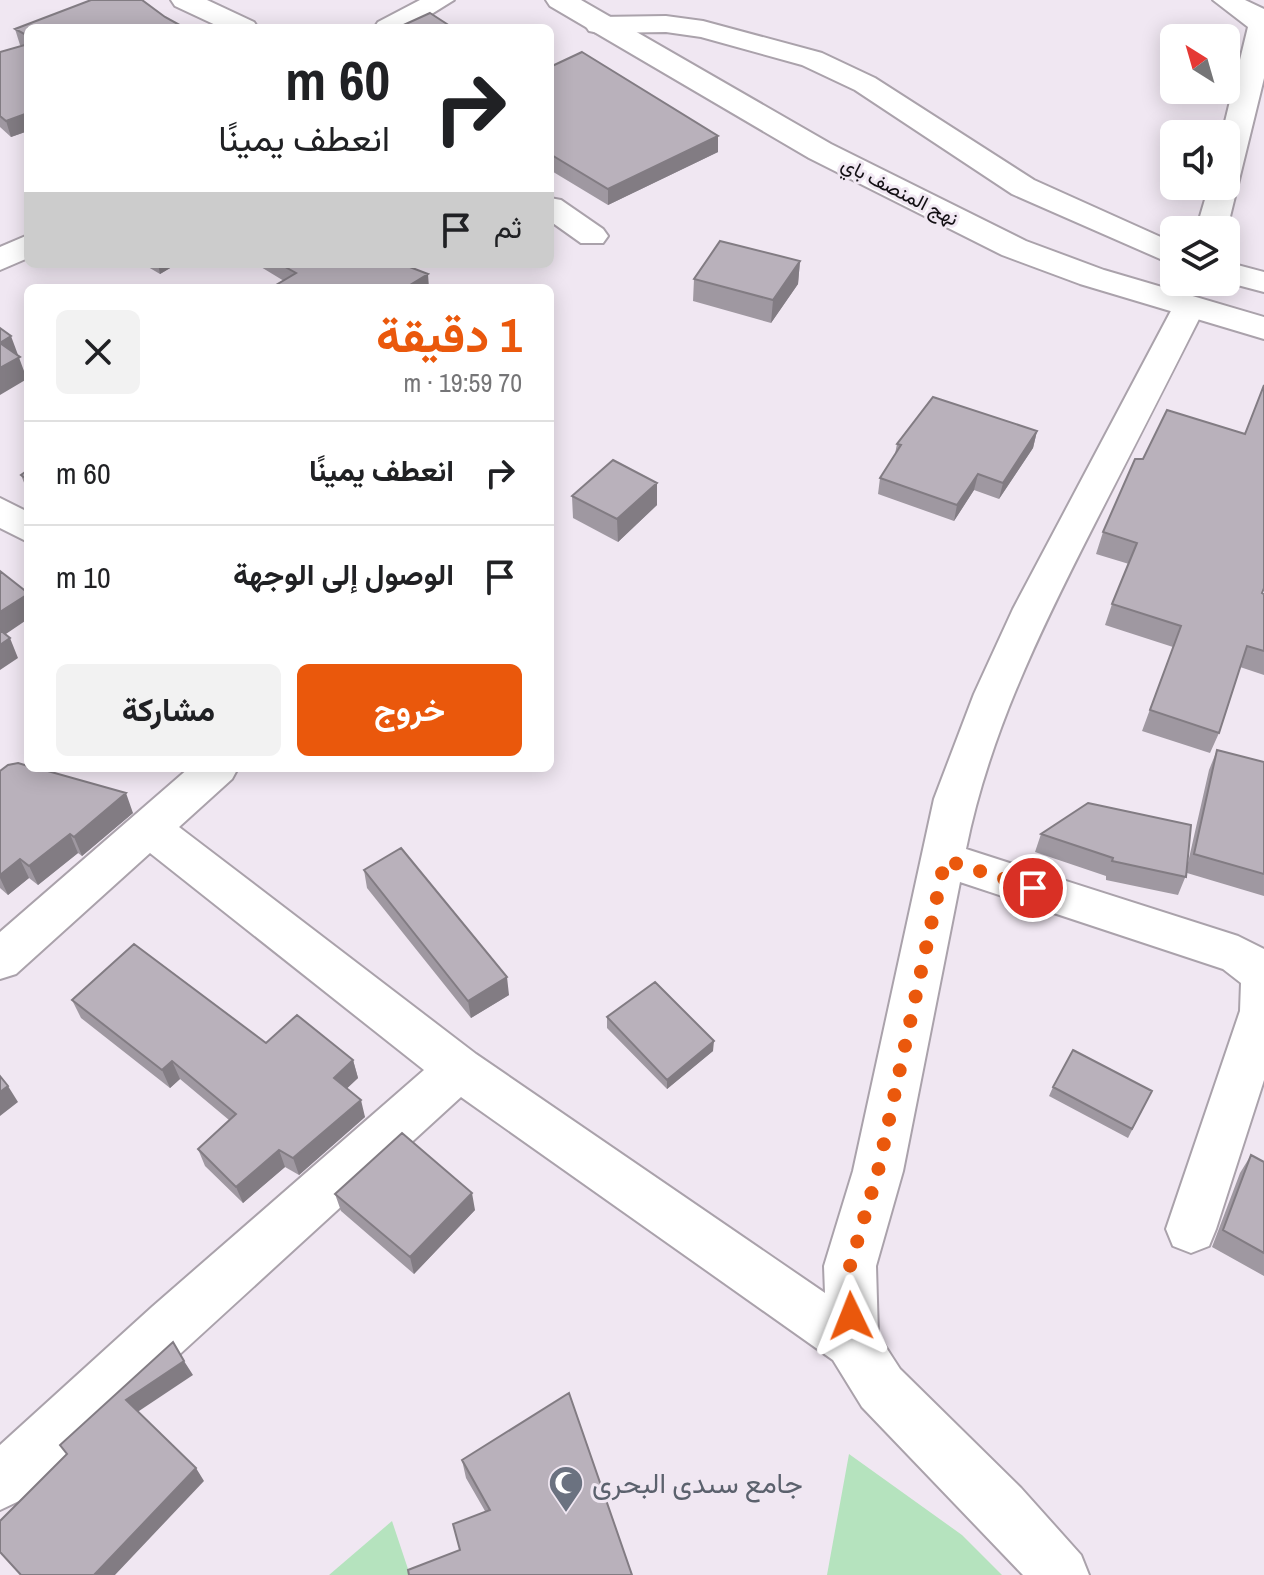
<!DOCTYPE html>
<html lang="ar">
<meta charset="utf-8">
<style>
body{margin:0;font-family:"Archivo Narrow",Vazirmatn,sans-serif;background:#f2f2f2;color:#202124;direction:rtl;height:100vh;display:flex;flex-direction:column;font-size:30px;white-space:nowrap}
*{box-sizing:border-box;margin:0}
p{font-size:26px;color:#757577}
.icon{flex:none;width:44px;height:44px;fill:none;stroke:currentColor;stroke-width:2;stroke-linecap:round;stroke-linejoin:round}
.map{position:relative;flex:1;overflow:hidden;direction:ltr}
.sheet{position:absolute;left:24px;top:284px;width:530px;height:488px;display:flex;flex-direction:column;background:#fff;border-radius:12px;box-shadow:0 4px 20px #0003;direction:rtl}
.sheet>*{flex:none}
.banner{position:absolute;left:24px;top:24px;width:530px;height:244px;border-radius:12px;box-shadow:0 4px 20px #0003;direction:rtl;background:#fff;color:#202124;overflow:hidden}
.needle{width:52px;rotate:323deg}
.controls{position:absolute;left:1160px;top:24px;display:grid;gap:16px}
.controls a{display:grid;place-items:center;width:80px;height:80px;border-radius:12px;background:#fff;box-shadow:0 4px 20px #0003;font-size:40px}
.pin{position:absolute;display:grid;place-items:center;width:68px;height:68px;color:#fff;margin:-34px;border:4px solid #fff;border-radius:50%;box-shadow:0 2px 8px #0007}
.me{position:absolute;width:88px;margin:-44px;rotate:358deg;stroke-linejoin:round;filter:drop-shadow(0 0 6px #0008)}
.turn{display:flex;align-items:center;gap:28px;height:168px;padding:0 32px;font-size:36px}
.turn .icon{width:104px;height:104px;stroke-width:2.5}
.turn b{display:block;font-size:56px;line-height:68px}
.then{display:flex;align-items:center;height:76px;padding:0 32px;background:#0003;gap:16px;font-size:30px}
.round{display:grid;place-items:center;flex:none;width:84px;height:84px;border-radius:12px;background:#f2f2f2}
.head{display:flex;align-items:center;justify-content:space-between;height:136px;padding:0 32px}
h1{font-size:48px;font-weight:700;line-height:60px;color:#ea580c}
.action{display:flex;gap:16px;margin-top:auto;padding:16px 32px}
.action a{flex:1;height:92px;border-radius:12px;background:#ea580c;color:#fff;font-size:32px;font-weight:700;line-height:92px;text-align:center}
.action a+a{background:#f2f2f2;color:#202124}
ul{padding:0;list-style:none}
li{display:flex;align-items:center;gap:24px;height:104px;padding:0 32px;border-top:2px solid #e0e0e0}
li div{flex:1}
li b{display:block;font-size:30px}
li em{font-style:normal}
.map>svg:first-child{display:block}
.green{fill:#b5e3be}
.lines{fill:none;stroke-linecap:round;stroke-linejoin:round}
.minor-casing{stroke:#aaa2ab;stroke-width:4}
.secondary-casing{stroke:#aaa2ab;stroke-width:4}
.minor{fill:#fff;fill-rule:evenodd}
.secondary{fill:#fff;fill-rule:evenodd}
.wall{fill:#9f98a1}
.shaded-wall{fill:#827c83}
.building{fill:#b9b1bb;stroke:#827c83;stroke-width:2}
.route{stroke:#ea580c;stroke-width:14;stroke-dasharray:0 25.2}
.labels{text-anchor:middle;stroke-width:6;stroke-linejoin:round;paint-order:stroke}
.far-street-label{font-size:20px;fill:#131014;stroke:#f0e7f2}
.near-worship-label{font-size:28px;fill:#5b616d;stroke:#f0e7f2;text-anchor:start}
</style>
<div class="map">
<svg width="1264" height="1575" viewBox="0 0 1264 1575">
<rect width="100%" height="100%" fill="#f0e7f2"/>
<path class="green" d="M 849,1454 L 962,1535 L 1002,1575 L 827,1575 Z
M 392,1521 L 410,1575 L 329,1575 Z"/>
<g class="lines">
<defs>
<path id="minor" d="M 171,0 L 207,0 L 254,22 L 258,28 L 222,28 L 175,6 Z
M 420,0 L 454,0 L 409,28 L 374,28 L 378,22 Z
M 1213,0 L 1245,0 L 1264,9 L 1264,78 L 1226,233 L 1196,230 L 1209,186 L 1226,186 L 1226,134 L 1222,134 L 1248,27 Z
M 666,16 L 703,21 L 822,53 L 875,78 L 1034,180 L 1174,243 L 1174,265 L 1012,194 L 855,90 L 802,65 L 701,37 L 666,32 L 599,33 L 589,31 L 585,25 L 589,19 L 599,17 Z
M 550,198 L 561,200 L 603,229 L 608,236 L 603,243 L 581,243 L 550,221 Z
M 28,235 L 28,258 L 0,270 L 0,247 Z
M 1226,262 L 1264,272 L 1264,292 L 1226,282 Z
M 1189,297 L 1201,300 L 1205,307 C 1169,379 1132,451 1095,523 C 1042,627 989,734 966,849 L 1238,936 L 1264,949 L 1264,1080 L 1216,1229 L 1209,1246 L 1191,1253 L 1173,1246 L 1166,1229 L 1240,1011 L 1241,983 L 1223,969 L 960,882 L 903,1171 L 876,1266 L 878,1335 L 900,1369 L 1021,1488 L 1081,1555 L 1089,1575 L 1023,1575 L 862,1407 L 833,1360 L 461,1097 L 19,1501 L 0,1510 L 0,1445 L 152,1307 L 424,1070 L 150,853 L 16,974 L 0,979 L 0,932 L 189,768 L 238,768 L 232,779 L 179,827 L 476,1054 L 825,1293 L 824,1266 L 853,1171 L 934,799 L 974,694 L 1013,609 L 1173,307 L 1177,300 Z
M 0,498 L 28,512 L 28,542 L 0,528 Z"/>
<path id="secondary" d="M 546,0 L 581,0 L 831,144 L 1026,241 L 1104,270 L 1264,317 L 1264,339 L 1080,284 L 1002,255 L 809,158 L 550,6 Z"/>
</defs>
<use href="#minor" class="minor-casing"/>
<use href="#secondary" class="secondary-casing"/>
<use href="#minor" class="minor"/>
<use href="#secondary" class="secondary"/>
</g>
<path class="wall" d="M 28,28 L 28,131 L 11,137 L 0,127 L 0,52 L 22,46 L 20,45 L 15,29 Z
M 550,67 L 718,152 L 608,205 L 550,170 Z
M 800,261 L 798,284 L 771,323 L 693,301 L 694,279 Z
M 143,264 L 177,264 L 160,274 Z
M 256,264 L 405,264 L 405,265 L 284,281 Z
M 1037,431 L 1033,448 L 999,499 L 974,490 L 954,521 L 878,494 L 880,478 L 895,454 L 897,444 Z
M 1135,459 L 1264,594 L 1264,675 L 1240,667 L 1219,733 L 1210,753 L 1142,731 L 1173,647 L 1105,625 L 1112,604 L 1129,564 L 1096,554 L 1103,532 Z
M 28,470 L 28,493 L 21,475 Z
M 657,483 L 657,505 L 618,542 L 573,518 L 572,496 Z
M 1217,750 L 1264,762 L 1264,896 L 1187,873 L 1178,895 L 1106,880 L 1106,876 L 1035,852 L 1041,834 L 1187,867 L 1209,770 Z
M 0,771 L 133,813 L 82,856 L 78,853 L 38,885 L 29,878 L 8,895 L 0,888 Z
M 364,870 L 509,995 L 471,1018 L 367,888 Z
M 72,1000 L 266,1043 L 353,1060 L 358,1078 L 347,1088 L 365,1117 L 299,1175 L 285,1167 L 243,1203 L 205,1166 L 198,1149 L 229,1120 L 180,1079 L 170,1088 L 81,1018 Z
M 607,1017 L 713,1051 L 667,1089 L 607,1028 Z
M 1053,1087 L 1152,1091 L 1128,1138 L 1049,1096 Z
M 1251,1155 L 1264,1162 L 1264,1276 L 1212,1247 L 1240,1173 Z
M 335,1194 L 475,1210 L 414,1274 L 341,1211 Z
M 462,1460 L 632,1575 L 460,1550 L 485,1511 L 466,1478 Z"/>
<path class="shaded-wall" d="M 28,113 L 28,131 L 11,137 L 6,121 Z
M 718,136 L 718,152 L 608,205 L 608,189 Z
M 800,261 L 798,284 L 771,323 L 773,300 Z
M 158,264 L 177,264 L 160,274 Z
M 428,274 L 429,288 L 405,288 Z
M 11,336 L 27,379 L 0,395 L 0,343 Z
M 1037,431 L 1033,448 L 999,499 L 1003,483 Z
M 978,474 L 974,490 L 954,521 L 957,505 Z
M 657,483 L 657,505 L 618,542 L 617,519 Z
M 28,594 L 28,619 L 0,638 L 0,612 Z
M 10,638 L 18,658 L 0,670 L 0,645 Z
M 126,793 L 133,813 L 82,856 L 74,837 Z
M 70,834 L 78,853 L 38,885 L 29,866 Z
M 20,859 L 29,878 L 8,895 L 0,878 L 0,875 Z
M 507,977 L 509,995 L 471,1018 L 468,1001 Z
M 714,1041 L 713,1051 L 667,1089 L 667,1080 Z
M 353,1060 L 358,1078 L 339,1096 L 334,1078 Z
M 172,1061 L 180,1079 L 170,1088 L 162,1070 Z
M 8,1086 L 18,1102 L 0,1116 L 0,1092 Z
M 361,1100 L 365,1117 L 299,1175 L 293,1158 Z
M 279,1150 L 285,1167 L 243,1203 L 236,1187 Z
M 472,1193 L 475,1210 L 414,1274 L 410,1257 Z
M 184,1361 L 193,1375 L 136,1413 L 126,1400 Z
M 196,1468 L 204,1481 L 115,1575 L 94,1575 Z"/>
<path class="building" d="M 91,0 L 142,0 L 165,17 L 185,28 L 28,28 L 28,36 L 15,29 Z
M 430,13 L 453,28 L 397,28 Z
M 28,44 L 28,113 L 6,121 L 0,116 L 0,52 Z
M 582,52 L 718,136 L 608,189 L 550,154 L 550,67 Z
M 720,241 L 800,261 L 773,300 L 694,279 Z
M 280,264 L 402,264 L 428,274 L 405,288 L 271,288 L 296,273 Z
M 0,328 L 11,336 L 0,343 Z
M 0,343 L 20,357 L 0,368 Z
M 1264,385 L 1264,588 L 1262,593 L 1264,594 L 1264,651 L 1247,646 L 1219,733 L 1150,710 L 1181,626 L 1112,604 L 1137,543 L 1103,532 L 1135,459 L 1143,459 L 1167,410 L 1245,434 Z
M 933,397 L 1037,431 L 1003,483 L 978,474 L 957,505 L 880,478 L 901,445 L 897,444 Z
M 613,460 L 657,483 L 617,519 L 572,496 Z
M 28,470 L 28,480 L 21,475 Z
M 0,571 L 28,593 L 28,594 L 0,612 Z
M 0,630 L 10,638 L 0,645 Z
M 1217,750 L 1264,762 L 1264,874 L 1194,854 Z
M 18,763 L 28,766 L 28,768 L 37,768 L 126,793 L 74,837 L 70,834 L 29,866 L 20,859 L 0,875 L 0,771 L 8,765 Z
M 1088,803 L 1191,825 L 1186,877 L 1112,861 L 1113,858 L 1041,834 Z
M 401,848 L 507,977 L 468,1001 L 364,870 Z
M 134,944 L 266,1043 L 297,1015 L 353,1060 L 334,1078 L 361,1100 L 293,1158 L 279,1150 L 236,1187 L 198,1149 L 236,1114 L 172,1061 L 162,1070 L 72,1000 Z
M 655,982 L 714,1041 L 667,1080 L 607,1017 Z
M 1073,1050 L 1152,1091 L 1132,1129 L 1053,1087 Z
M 0,1076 L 8,1086 L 0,1092 Z
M 402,1133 L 472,1193 L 410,1257 L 335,1194 Z
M 1251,1155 L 1264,1162 L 1264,1253 L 1223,1230 Z
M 173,1342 L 184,1361 L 126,1400 L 196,1468 L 94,1575 L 21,1575 L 0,1552 L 0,1521 L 67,1454 L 60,1445 Z
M 569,1393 L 632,1575 L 409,1575 L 408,1570 L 460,1550 L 453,1524 L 490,1510 L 462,1460 Z"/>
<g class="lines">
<path class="route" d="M 851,1316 L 850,1266 L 878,1171 L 945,860 L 1033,888"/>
</g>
<defs>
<symbol id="mosque-pin" viewBox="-11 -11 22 30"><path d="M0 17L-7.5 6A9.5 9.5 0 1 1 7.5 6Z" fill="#6b7280" stroke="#f0e7f2"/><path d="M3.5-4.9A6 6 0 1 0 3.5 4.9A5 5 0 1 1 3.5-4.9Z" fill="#fff"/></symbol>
</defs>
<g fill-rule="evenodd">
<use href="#mosque-pin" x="546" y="1463" width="40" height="54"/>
</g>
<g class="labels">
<g class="far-street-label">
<text transform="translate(900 191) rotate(27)" y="7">نهج المنصف باي</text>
</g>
<g class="near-worship-label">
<text x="592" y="1493">جامع سىدى البحرى</text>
</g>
</g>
</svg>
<div class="controls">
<a><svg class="needle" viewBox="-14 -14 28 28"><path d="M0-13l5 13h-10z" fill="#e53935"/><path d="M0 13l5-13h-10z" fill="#757577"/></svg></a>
<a><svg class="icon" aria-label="sound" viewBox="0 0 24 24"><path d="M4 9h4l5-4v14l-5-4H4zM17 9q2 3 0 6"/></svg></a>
<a><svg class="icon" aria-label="layers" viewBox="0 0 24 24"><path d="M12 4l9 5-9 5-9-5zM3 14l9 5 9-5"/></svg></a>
</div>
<div class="pin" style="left:1033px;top:888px;background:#d93025"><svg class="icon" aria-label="arrive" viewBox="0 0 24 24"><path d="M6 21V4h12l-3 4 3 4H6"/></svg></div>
<svg class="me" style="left:851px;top:1316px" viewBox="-20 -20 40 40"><path d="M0-17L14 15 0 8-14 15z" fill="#ea580c" stroke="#fff" stroke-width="4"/></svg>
<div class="banner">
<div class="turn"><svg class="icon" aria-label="right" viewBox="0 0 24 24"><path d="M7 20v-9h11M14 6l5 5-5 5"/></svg><div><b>60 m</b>انعطف يمينًا</div></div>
<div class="then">ثم<svg class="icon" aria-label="arrive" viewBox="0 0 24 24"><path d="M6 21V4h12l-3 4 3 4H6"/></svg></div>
</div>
<section class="sheet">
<div class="head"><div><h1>1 دقيقة</h1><p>70 m · 19:59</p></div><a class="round"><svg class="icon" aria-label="close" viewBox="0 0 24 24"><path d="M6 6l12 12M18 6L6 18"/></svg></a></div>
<ul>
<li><svg class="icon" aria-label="right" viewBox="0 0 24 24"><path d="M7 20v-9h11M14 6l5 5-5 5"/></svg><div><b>انعطف يمينًا</b></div><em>60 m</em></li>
<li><svg class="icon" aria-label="arrive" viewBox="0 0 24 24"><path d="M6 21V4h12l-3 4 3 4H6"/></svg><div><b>الوصول إلى الوجهة</b></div><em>10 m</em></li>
</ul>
<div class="action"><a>خروج</a><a>مشاركة</a></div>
</section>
</div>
